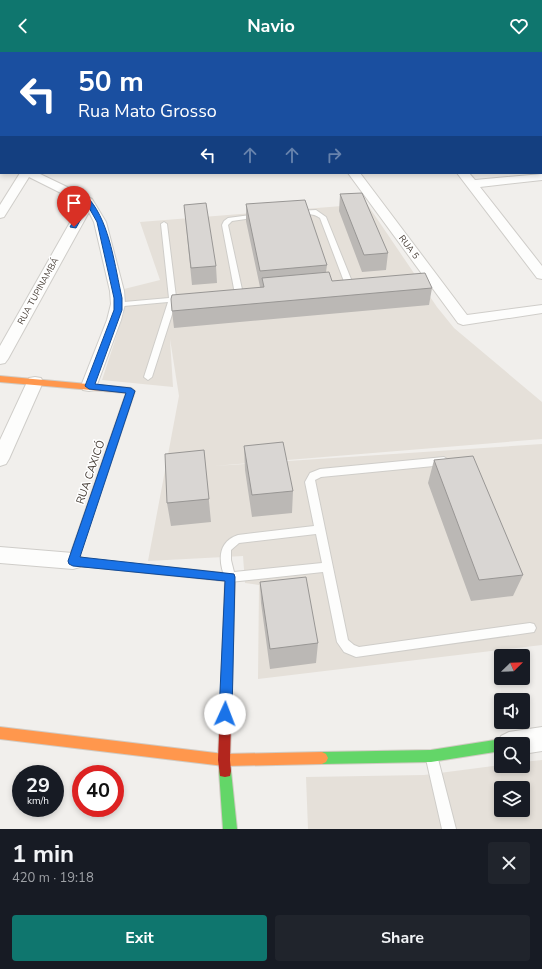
<!DOCTYPE html>
<meta charset="utf-8">
<style>
body{margin:0;font-family:"Nunito Sans",sans-serif;background:#20242c;color:#f1f3f6;height:100vh;display:flex;flex-direction:column;font-size:15px;white-space:nowrap}
*{box-sizing:border-box;margin:0}
p{font-size:13px;color:#9ea1a6}
.icon{flex:none;width:22px;height:22px;fill:none;stroke:currentColor;stroke-width:2;stroke-linecap:round;stroke-linejoin:round}
.map{position:relative;height:777px;overflow:hidden}
.sheet{display:flex;flex-direction:column;background:#171b24;flex:1}
.sheet>*{flex:none}
.guide{position:absolute;left:0px;top:0px;width:542px;height:122px;box-shadow:0 2px 6px #0003;background:#1a4fa0;color:#fff;overflow:hidden}
.needle{width:26px;rotate:67deg}
.buttons{position:absolute;left:494px;top:597px;display:grid;gap:8px}
.buttons a{display:grid;place-items:center;width:36px;height:36px;border-radius:4px;background:#171b24;box-shadow:0 2px 6px #0003;font-size:20px}
.speed{position:absolute;left:12px;top:713px;display:flex;gap:8px;font-size:20px;font-weight:700;text-align:center}
.speed>*{display:grid;place-content:center;width:52px;height:52px;border-radius:50%;background:#171b24;box-shadow:0 2px 6px #0003;line-height:1}
.speed small{font-size:10px;font-weight:400}
.speed .limit{border:6px solid #d22;background:#fff;color:#111}
.pin{position:absolute;display:grid;place-items:center;width:34px;height:34px;color:#fff;margin:-41px -17px;border-radius:50% 50% 50% 0;rotate:-45deg;box-shadow:0 0 4px #0007}
.pin .icon{rotate:45deg}
.me{position:absolute;width:44px;margin:-22px;rotate:2deg;stroke-linejoin:round;filter:drop-shadow(0 0 3px #0008)}
.turn{display:flex;align-items:center;gap:14px;height:84px;padding:0 12px;font-size:18px}
.turn .icon{width:52px;height:52px;stroke-width:2.5}
.turn b{display:block;font-size:28px;line-height:34px}
.lanes{display:flex;align-items:center;height:38px;padding:0 12px;background:#0003;justify-content:center;gap:20px;direction:ltr}
.lanes .off{opacity:.35}
.round{display:grid;place-items:center;flex:none;width:42px;height:42px;border-radius:4px;background:#20242c}
.head{display:flex;align-items:center;justify-content:space-between;height:68px;padding:0 12px}
h1{font-size:24px;font-weight:700;line-height:30px}
.action{display:flex;gap:8px;margin-top:auto;padding:8px 12px}
.action a{flex:1;height:46px;border-radius:4px;background:#0f766e;color:#fff;font-size:16px;font-weight:700;line-height:46px;text-align:center}
.action a+a{background:#20242c;color:#f1f3f6}
header{display:flex;justify-content:space-between;align-items:center;height:52px;padding:0 12px;background:#0f766e;color:#fff;font-size:18px;font-weight:700}
.map>svg:first-child{display:block}
.residential{fill:#e5e0d9;fill-rule:evenodd}
.lines{fill:none;stroke-linecap:round;stroke-linejoin:round}
.lane-casing{stroke:#cfcdc9;stroke-width:2}
.street-casing{stroke:#cfcdc9;stroke-width:2}
.fast-casing{stroke:#d1cbc3;stroke-width:2}
.slow-casing{stroke:#d1cbc3;stroke-width:2}
.jam-casing{stroke:#d1cbc3;stroke-width:2}
.lane{fill:#fdfdfc;fill-rule:evenodd}
.street{fill:#fdfdfc;fill-rule:evenodd}
.fast{fill:#63d668;fill-rule:evenodd}
.slow{fill:#ff974d;fill-rule:evenodd}
.jam{fill:#b3261e;fill-rule:evenodd}
.wall{fill:#bbb8b5}
.building{fill:#d9d6d3;stroke:#989694}
.route{fill:#1a73e8;stroke:#114b97}
.labels{text-anchor:middle;stroke-width:3;stroke-linejoin:round;paint-order:stroke}
.far-street-label{font-size:9px;fill:#483f37;stroke:#fff}
.street-label{font-size:11px;fill:#483f37;stroke:#fff}
</style>
<header><svg class="icon" aria-label="back" viewBox="0 0 24 24"><path d="M15 5l-7 7 7 7"/></svg>Navio<svg class="icon" aria-label="heart" viewBox="0 0 24 24"><path d="M12 20l-8-8c-3-5 5-10 8-4 3-6 11-1 8 4z"/></svg></header>
<div class="map">
<svg width="542" height="777" viewBox="0 0 542 777">
<rect width="100%" height="100%" fill="#f1efec"/>
<path class="residential" d="M 367,152 L 437,255 L 454,276 L 542,350 L 542,387 L 214,414 L 542,392 L 542,593 L 258,627 L 259,533 L 245,531 L 243,504 L 148,509 L 179,344 L 170,287 L 173,335 L 102,328 L 124,261 L 124,237 L 160,228 L 140,170 Z
M 542,708 L 542,777 L 308,777 L 306,725 L 424,723 L 501,713 L 523,714 L 523,710 ZM 501,736 L 523,736 L 523,758 L 501,758 Z"/>
<g class="lines">
<defs>
<path id="lane" d="M 316,158 L 326,165 L 353,232 L 352,234 L 349,234 L 345,232 L 320,166 C 310,158 301,166 293,161 L 296,159 Z
M 258,162 L 261,164 L 260,165 L 232,169 L 228,173 L 243,242 L 239,244 L 235,242 L 222,173 L 224,169 L 228,166 Z
M 164,170 L 167,172 L 176,245 L 182,245 L 186,247 L 185,249 L 176,250 L 152,325 L 148,328 L 144,325 L 168,250 L 124,254 L 120,252 L 124,250 L 169,246 L 161,172 Z
M 444,405 L 447,407 L 449,409 L 447,411 L 444,413 L 321,425 L 315,428 L 348,588 L 354,593 L 359,595 L 530,571 L 534,572 L 536,576 L 534,580 L 356,605 L 344,600 L 337,590 L 323,520 L 230,530 L 226,528 C 218,510 217,490 238,483 L 314,474 L 305,430 L 310,421 L 320,417 ZM 316,482 L 322,511 L 234,520 L 231,508 L 231,498 L 239,491 Z
M 432,701 L 436,703 L 438,707 L 456,777 L 442,777 L 426,707 L 428,703 Z"/>
<path id="street" d="M 31,0 L 42,0 L 42,1 L 31,1 Z
M 142,0 L 154,0 L 154,1 L 142,1 Z
M 245,0 L 256,0 L 256,1 L 245,1 Z
M 300,0 L 308,0 L 308,1 L 300,1 Z
M 366,0 L 375,0 L 375,1 L 366,1 Z
M 443,0 L 452,0 L 452,1 L 443,1 Z
M 514,0 L 523,0 L 523,1 L 514,1 Z
M 541,20 L 542,20 L 542,27 L 541,27 Z
M 0,25 L 1,25 L 1,32 L 0,32 Z
M 0,46 L 1,46 L 1,52 L 0,52 Z
M 541,77 L 542,77 L 542,83 L 541,83 Z
M 541,97 L 542,97 L 542,104 L 541,104 Z
M 0,103 L 1,103 L 1,110 L 0,110 Z
M 20,121 L 38,121 L 92,147 L 106,170 L 124,239 L 125,252 L 121,268 L 95,338 L 89,339 L 83,338 L 81,334 L 107,268 L 111,252 L 110,239 L 94,170 L 89,160 L 8,307 L 5,311 L 0,312 L 0,294 L 81,151 L 29,125 L 4,165 L 0,166 L 0,153 Z
M 348,121 L 360,121 L 467,263 L 542,253 L 542,261 L 463,273 L 458,271 Z
M 457,121 L 469,121 L 475,128 L 542,122 L 542,128 L 480,135 L 542,214 L 542,227 L 537,226 Z
M 35,325 L 41,326 L 43,330 L 9,407 L 6,412 L 0,414 L 0,388 L 27,330 L 29,326 Z
M 0,495 L 73,501 L 80,503 L 83,509 L 80,515 L 73,517 L 0,511 Z
M 542,675 L 542,699 L 523,702 L 523,692 L 501,692 L 501,700 L 497,692 L 501,684 L 509,680 Z"/>
<path id="fast" d="M 501,687 L 505,689 L 507,692 L 501,692 L 501,699 L 431,710 L 322,712 L 318,710 L 316,706 L 318,702 L 322,700 L 431,698 Z
M 225,713 L 230,714 L 231,719 L 237,777 L 223,777 L 219,719 L 220,714 Z"/>
<path id="slow" d="M 0,324 L 131,336 L 135,339 L 79,505 L 93,508 L 94,511 L 93,514 C 86,517 76,514 69,512 L 68,509 L 126,341 L 0,330 Z
M 0,675 L 224,702 L 322,700 L 326,702 L 328,706 L 326,710 L 322,712 L 224,714 L 0,687 Z"/>
<path id="jam" d="M 89,507 L 234,522 L 235,525 L 230,708 L 231,719 L 230,724 L 225,725 L 220,724 L 218,708 L 225,529 L 89,515 L 85,514 L 84,511 L 85,508 Z"/>
</defs>
<use href="#lane" class="lane-casing"/>
<use href="#street" class="street-casing"/>
<use href="#fast" class="fast-casing"/>
<use href="#slow" class="slow-casing"/>
<use href="#jam" class="jam-casing"/>
<use href="#lane" class="lane"/>
<use href="#street" class="street"/>
<use href="#fast" class="fast"/>
<use href="#slow" class="slow"/>
<use href="#jam" class="jam"/>
</g>
<path class="wall" d="M 340,142 L 388,201 L 386,218 L 362,220 L 339,159 Z
M 246,152 L 327,213 L 326,220 L 332,229 L 432,236 L 429,253 L 174,276 L 172,259 L 260,235 L 246,169 Z
M 184,153 L 216,214 L 217,231 L 192,233 Z
M 244,394 L 293,439 L 292,461 L 252,465 L 245,418 Z
M 204,398 L 211,470 L 171,474 L 167,451 Z
M 434,408 L 523,523 L 513,544 L 471,549 L 428,431 Z
M 260,530 L 318,591 L 316,611 L 270,617 L 261,551 Z"/>
<path class="building" d="M 362,141 L 388,201 L 364,203 L 340,142 Z
M 305,148 L 327,213 L 260,219 L 246,152 Z
M 206,151 L 216,214 L 191,216 L 184,153 Z
M 329,220 L 332,229 L 425,221 L 432,236 L 172,259 L 171,247 L 172,243 L 264,235 L 262,226 Z
M 283,390 L 293,439 L 252,443 L 244,394 Z
M 204,398 L 209,447 L 167,451 L 165,402 Z
M 473,404 L 523,523 L 479,528 L 434,408 Z
M 306,525 L 318,591 L 270,597 L 260,530 Z"/>
<path class="route" d="M 85,148 L 90,148 C 110,172 115,215 122,246 L 122,258 L 95,332 L 131,336 L 135,339 L 80,505 L 234,522 L 235,525 L 232,662 L 230,666 L 225,668 L 221,666 L 219,662 L 225,529 L 73,514 L 69,512 L 68,509 L 126,341 L 89,337 L 85,334 L 114,258 L 114,246 L 97,170 L 88,154 L 76,176 L 70,175 Z"/>
<g class="labels">
<g class="far-street-label">
<text transform="translate(409 195) rotate(53)" y="3">RUA 5</text>
<text transform="translate(38 239) rotate(-61)" y="3">RUA TUPINAMBÁ</text>
</g>
<g class="street-label">
<text transform="translate(90 420) rotate(-71)" y="4">RUA CAXICÓ</text>
</g>
</g>
</svg>
<div class="buttons">
<a><svg class="needle" viewBox="-14 -14 28 28"><path d="M0-13l5 13h-10z" fill="#e53935"/><path d="M0 13l5-13h-10z" fill="#9ea1a6"/></svg></a>
<a><svg class="icon" aria-label="sound" viewBox="0 0 24 24"><path d="M4 9h4l5-4v14l-5-4H4zM17 9q2 3 0 6"/></svg></a>
<a><svg class="icon" aria-label="search" viewBox="0 0 24 24"><circle cx="10" cy="10" r="6"/><path d="M15 15l6 6"/></svg></a>
<a><svg class="icon" aria-label="layers" viewBox="0 0 24 24"><path d="M12 4l9 5-9 5-9-5zM3 14l9 5 9-5"/></svg></a>
</div>
<div class="speed"><div>29<small>km/h</small></div><div class="limit">40</div></div>
<div class="pin" style="left:74px;top:175px;background:#d93025"><svg class="icon" aria-label="arrive" viewBox="0 0 24 24"><path d="M6 21V4h12l-3 4 3 4H6"/></svg></div>
<svg class="me" style="left:225px;top:662px" viewBox="-20 -20 40 40"><circle r="19" fill="#fff"/><path d="M0-13L10 11 0 6-10 11z" fill="#1a73e8"/></svg>
<div class="guide">
<div class="turn"><svg class="icon" aria-label="left" viewBox="0 0 24 24"><path d="M17 20v-9H6M10 6l-5 5 5 5"/></svg><div><b>50 m</b>Rua Mato Grosso</div></div>
<div class="lanes"><svg class="icon" aria-label="left" viewBox="0 0 24 24"><path d="M17 20v-9H6M10 6l-5 5 5 5"/></svg><svg class="icon off" aria-label="ahead" viewBox="0 0 24 24"><path d="M12 20V5M6 11l6-6 6 6"/></svg><svg class="icon off" aria-label="ahead" viewBox="0 0 24 24"><path d="M12 20V5M6 11l6-6 6 6"/></svg><svg class="icon off" aria-label="right" viewBox="0 0 24 24"><path d="M7 20v-9h11M14 6l5 5-5 5"/></svg></div>
</div>
</div>
<section class="sheet">
<div class="head"><div><h1>1 min</h1><p>420 m · 19:18</p></div><a class="round"><svg class="icon" aria-label="close" viewBox="0 0 24 24"><path d="M6 6l12 12M18 6L6 18"/></svg></a></div>
<div class="action"><a>Exit</a><a>Share</a></div>
</section>
